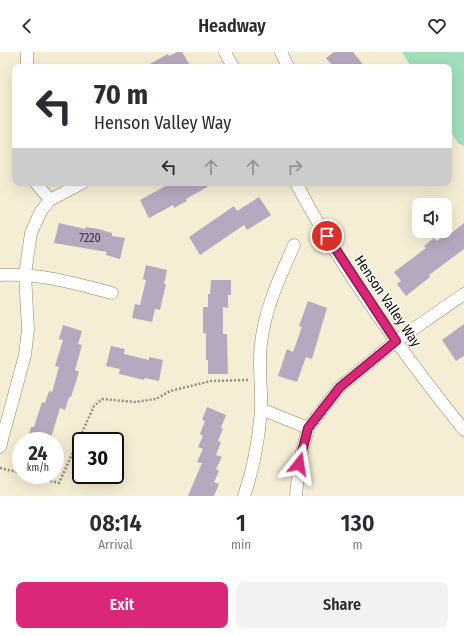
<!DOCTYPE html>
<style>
body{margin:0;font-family:"Fira Sans Condensed",sans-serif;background:#f2f2f3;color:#2b2b33;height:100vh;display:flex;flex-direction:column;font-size:15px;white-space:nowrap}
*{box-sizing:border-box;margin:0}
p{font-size:13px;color:#7c7c81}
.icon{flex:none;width:22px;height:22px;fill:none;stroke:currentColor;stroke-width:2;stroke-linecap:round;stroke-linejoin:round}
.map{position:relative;height:444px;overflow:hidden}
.drawer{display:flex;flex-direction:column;background:#fff;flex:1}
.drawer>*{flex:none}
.hud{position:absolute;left:12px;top:12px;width:440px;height:122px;border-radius:8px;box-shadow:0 4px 16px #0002;background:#fff;color:#2b2b33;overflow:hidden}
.buttons{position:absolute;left:412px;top:146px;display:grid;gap:8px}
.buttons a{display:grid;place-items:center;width:40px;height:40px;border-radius:8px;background:#fff;box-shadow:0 4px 16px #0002;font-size:20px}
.speed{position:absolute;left:12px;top:380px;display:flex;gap:8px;font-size:20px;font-weight:700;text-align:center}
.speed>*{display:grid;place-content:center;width:52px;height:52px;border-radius:50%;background:#fff;box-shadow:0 4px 16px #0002;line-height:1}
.speed small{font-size:10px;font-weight:400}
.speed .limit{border:2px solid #111;border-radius:6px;background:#fff;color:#111}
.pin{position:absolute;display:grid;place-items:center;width:34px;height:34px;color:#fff;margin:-17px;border:2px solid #fff;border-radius:50%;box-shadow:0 1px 4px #0007}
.me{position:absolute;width:44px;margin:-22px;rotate:15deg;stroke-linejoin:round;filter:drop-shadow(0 0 3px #0008)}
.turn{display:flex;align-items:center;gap:14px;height:84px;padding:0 16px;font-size:18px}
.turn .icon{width:52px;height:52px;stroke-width:2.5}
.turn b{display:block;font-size:28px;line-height:34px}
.lanes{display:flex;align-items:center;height:38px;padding:0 16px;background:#0003;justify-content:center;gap:20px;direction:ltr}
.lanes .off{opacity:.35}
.eta{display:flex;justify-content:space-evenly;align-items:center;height:68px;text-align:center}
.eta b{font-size:24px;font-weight:600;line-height:28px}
.cta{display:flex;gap:8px;margin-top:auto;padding:8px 16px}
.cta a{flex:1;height:46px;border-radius:8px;background:#db2777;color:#fff;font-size:16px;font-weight:600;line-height:46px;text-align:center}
.cta a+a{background:#f2f2f3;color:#2b2b33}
header{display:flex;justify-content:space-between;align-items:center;height:52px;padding:0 16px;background:#fff;font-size:18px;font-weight:600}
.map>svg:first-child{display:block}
.green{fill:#a0debc}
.building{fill:#b6a8be}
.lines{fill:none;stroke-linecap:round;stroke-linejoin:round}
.minor-casing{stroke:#8b846d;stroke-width:13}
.path{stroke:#938d7c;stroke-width:2.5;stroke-dasharray:2 2;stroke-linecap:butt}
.minor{stroke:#fff;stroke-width:12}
.route-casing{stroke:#8e194d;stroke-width:10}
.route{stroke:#db2777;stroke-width:7}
.labels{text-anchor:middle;stroke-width:3;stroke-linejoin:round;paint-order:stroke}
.number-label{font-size:12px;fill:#383232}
.street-label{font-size:14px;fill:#0e0b04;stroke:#fff}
</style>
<header><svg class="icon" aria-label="back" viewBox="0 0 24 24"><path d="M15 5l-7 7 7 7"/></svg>Headway<svg class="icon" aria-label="heart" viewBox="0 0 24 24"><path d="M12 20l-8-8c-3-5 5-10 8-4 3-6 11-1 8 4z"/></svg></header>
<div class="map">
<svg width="464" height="444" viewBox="0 0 464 444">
<rect width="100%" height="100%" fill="#f5edd4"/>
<path class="green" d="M 402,0 L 464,0 L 464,94 L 458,91 L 449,77 L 449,15 L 411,15 Z"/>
<path class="building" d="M 177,0 L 182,0 L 191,15 L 144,15 L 168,2 L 169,4 Z
M 334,0 L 353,0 L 365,15 L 334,15 L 326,6 Z
M 171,131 L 214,131 L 186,147 L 187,149 L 174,156 L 173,153 L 149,166 L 140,148 Z
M 259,145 L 271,163 L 247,178 L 244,173 L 200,203 L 189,185 L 234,154 L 237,159 Z
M 59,171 L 85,177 L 86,175 L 98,177 L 112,181 L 112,184 L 125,186 L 120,207 L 106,203 L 107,200 L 54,191 Z
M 464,171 L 464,197 L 429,223 L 430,225 L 406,244 L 397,232 L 401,229 L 394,220 L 426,196 L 424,194 L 434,186 L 437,189 L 447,181 L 449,183 Z
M 146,213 L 167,218 L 164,232 L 166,232 L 160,258 L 155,257 L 152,270 L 132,266 L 135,252 L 140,253 L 146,228 L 143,227 Z
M 211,228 L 231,228 L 231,243 L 228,243 L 228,256 L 223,255 L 223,282 L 227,282 L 228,322 L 208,322 L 208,308 L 206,308 L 206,281 L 203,281 L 203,255 L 208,255 L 208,242 L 210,242 Z
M 308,249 L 327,256 L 312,307 L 306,305 L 297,330 L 278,324 L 287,297 L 293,300 L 302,275 L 299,274 Z
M 464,272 L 464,304 L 456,309 L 442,288 Z
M 63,273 L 82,279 L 78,292 L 82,293 L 75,318 L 79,320 L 71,345 L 69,345 L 65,358 L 60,356 L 50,389 L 27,389 L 31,375 L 34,375 L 42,350 L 45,351 L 49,339 L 52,340 L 59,315 L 55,314 L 63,288 L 59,287 Z
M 111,294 L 125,297 L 124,302 L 149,308 L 149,305 L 163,308 L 159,329 L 145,326 L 144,328 L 119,322 L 120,317 L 106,314 Z
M 207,355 L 226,363 L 221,376 L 223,377 L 218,389 L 221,390 L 216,403 L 222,405 L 216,417 L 219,419 L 214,430 L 219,432 L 214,444 L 188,444 L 202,411 L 197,410 L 203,397 L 198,395 L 203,384 L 200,382 L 205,369 L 202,368 Z"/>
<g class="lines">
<defs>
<path id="minor" d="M 27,0 L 27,15
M 225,0 L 233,15
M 281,0 L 288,15
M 36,131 L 50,148
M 296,131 C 342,218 402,301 464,378
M 0,223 C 41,221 73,231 112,241
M 261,357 L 308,376
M 0,395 L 25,303 L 28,277 L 25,222 L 31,181 L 41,159 L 50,148 L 82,131
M 244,444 C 253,418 259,385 261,358 C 262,335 258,313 261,291 C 265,256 280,225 294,193
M 296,444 L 299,412 L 308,376 L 340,335 L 396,289 L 464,242"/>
</defs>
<use href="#minor" class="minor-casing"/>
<path class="path" d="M 0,416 L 21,421
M 27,423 L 59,431 L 94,354 L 102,347 L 134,350 L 156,347 L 170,339 L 211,329 L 248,328"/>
<use href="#minor" class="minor"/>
</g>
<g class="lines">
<defs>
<path id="route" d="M 299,412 L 308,376 L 340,335 L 396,289 L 327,184"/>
</defs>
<use href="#route" class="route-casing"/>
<use href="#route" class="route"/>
</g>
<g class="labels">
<g class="number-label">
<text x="90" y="190">7220</text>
</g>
<g class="street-label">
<text transform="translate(388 249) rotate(56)" y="5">Henson Valley Way</text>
</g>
</g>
</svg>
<div class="buttons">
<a><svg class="icon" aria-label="sound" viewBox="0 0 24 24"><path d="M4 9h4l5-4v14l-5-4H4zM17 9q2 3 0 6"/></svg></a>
</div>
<div class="speed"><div>24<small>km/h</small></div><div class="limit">30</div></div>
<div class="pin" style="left:327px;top:184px;background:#d93025"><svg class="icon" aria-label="arrive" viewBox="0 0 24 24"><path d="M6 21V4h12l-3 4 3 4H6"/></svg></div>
<svg class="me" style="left:299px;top:412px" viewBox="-20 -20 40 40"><path d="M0-17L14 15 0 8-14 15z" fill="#db2777" stroke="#fff" stroke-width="4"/></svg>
<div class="hud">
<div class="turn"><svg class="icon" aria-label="left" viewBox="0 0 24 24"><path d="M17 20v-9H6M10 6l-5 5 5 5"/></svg><div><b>70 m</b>Henson Valley Way</div></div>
<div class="lanes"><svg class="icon" aria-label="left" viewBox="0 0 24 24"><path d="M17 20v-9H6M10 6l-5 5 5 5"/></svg><svg class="icon off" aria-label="ahead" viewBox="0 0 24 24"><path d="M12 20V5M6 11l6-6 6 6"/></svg><svg class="icon off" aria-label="ahead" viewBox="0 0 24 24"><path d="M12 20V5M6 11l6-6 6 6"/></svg><svg class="icon off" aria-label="right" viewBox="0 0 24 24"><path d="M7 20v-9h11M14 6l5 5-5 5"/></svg></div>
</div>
</div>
<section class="drawer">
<div class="eta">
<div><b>08:14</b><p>Arrival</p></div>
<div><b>1</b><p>min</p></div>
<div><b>130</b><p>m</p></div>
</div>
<div class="cta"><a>Exit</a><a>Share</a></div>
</section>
